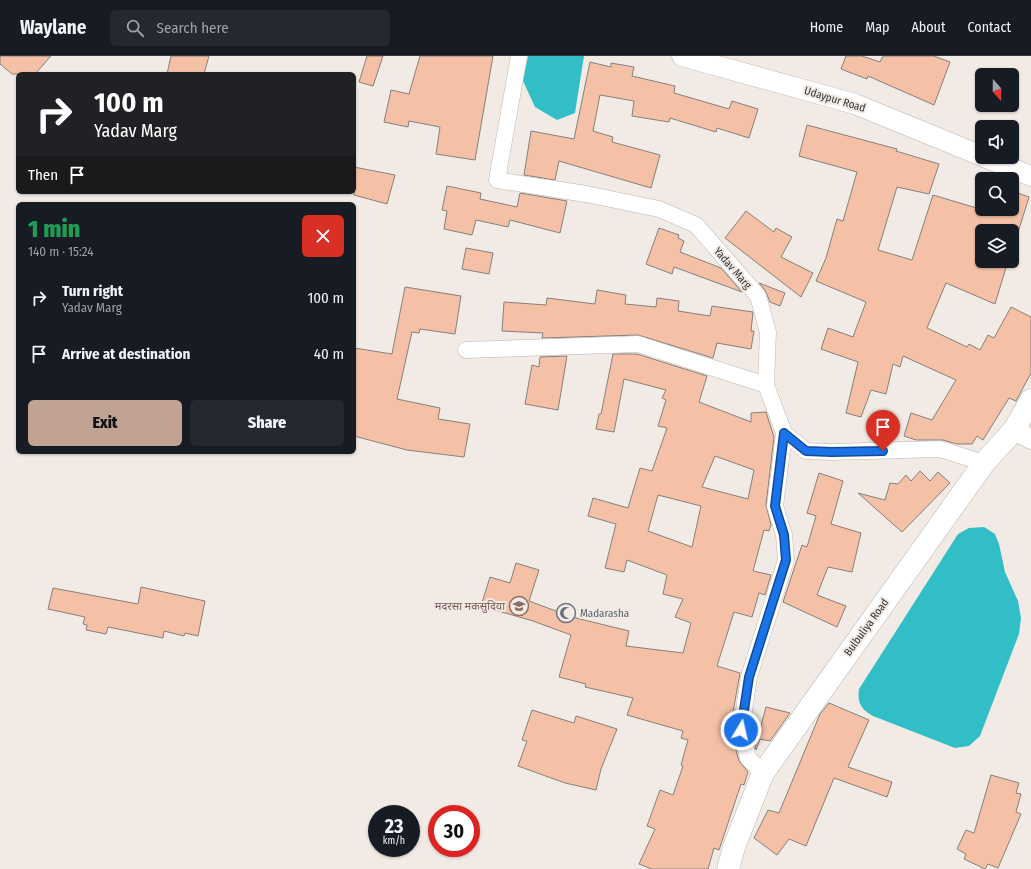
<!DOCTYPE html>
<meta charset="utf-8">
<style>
body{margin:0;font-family:"Fira Sans Condensed","Noto Sans Devanagari",sans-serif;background:#242831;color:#f1f3f6;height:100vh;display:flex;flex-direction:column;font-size:15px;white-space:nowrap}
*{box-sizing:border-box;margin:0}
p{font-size:13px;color:#9ea1a6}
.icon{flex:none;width:22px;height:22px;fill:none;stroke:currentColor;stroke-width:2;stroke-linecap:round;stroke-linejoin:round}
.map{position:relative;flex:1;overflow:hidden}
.details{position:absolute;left:16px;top:146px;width:340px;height:252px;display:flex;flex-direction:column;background:#171b24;border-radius:6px;box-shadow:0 1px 3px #0004}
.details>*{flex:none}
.banner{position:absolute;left:16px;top:16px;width:340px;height:122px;border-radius:6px;box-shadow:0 1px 3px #0004;background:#202124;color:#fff;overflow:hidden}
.needle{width:26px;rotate:160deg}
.fabs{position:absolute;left:975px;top:12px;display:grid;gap:8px}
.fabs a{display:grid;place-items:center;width:44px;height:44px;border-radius:6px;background:#171b24;box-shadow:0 1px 3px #0004;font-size:20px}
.speed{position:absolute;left:368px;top:749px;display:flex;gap:8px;font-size:20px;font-weight:700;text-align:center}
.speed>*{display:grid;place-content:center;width:52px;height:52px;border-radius:50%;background:#171b24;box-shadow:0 1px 3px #0004;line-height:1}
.speed small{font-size:10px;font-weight:400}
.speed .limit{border:6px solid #d22;background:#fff;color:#111}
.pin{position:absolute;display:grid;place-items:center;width:34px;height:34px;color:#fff;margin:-41px -17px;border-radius:50% 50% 50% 0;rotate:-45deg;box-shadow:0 0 4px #0007}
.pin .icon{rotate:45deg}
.me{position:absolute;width:44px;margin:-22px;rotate:9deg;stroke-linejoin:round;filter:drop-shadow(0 0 3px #0008)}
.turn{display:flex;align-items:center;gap:14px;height:84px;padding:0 12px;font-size:18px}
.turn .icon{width:52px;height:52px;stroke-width:2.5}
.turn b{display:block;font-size:28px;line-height:34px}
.then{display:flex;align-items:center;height:38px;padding:0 12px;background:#0003;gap:8px;font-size:15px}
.round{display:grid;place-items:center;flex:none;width:42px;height:42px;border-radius:6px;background:#242831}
.summary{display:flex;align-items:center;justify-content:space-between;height:68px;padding:0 12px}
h1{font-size:24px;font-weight:800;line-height:30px;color:#1e9e55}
.button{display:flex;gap:8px;margin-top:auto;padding:8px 12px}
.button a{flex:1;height:46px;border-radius:6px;background:#c1a393;color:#111;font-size:16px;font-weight:800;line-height:46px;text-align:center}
.button a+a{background:#242831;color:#f1f3f6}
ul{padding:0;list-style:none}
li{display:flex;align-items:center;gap:12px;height:56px;padding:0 12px}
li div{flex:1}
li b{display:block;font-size:15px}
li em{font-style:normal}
header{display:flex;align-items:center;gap:24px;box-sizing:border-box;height:56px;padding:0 20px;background:#171b24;border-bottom:1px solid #363941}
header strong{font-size:19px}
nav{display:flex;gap:22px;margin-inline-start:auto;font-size:14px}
.search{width:280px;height:36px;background:#242831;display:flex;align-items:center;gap:10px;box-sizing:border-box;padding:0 14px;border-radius:6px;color:#9ea1a6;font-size:15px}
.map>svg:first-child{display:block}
.water{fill:#32bec7}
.building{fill:#f4c1a7;stroke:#877f7b;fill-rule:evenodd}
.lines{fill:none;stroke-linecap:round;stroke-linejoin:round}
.minor-casing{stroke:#bdb6b0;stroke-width:17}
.tertiary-casing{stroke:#bdb6b0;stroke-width:21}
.secondary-casing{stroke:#bdb6b0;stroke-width:23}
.minor{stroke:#fff;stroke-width:16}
.tertiary{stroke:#fff;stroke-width:20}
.secondary{stroke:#fff;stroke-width:22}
.route-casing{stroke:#114b97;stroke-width:10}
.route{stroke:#1a73e8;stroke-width:7}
.labels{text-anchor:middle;stroke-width:4;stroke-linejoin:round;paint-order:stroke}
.street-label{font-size:11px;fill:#363331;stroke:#f2ebe5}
.education-label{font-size:11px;fill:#785e54;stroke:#f2ebe5;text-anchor:end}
.worship-label{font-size:11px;fill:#5b616d;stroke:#f2ebe5;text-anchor:start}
</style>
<header>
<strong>Waylane</strong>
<div class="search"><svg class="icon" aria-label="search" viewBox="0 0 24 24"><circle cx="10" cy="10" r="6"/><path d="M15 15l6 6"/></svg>Search here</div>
<nav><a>Home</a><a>Map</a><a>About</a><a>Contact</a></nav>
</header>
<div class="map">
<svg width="1031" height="813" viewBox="0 0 1031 813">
<rect width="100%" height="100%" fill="#f2ebe5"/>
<path class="water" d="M 528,0 L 584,0 L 575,57 L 557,64 L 535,51 L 523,25 Z
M 984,471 L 995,478 L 999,488 L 1005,516 L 1018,545 L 1021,562 L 1019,578 L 980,680 L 969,690 L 955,692 L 873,660 C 861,653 857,647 859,633 L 958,478 L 969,472 Z"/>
<path class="building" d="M 0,0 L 51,0 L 35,18 L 12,18 L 0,8 Z
M 171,0 L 209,0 L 204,18 L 167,18 Z
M 367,0 L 383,0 L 373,30 L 359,26 Z
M 420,0 L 493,0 L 475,104 L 436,98 L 440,71 L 409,65 L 408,71 L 384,66 L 391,34 L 409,38 Z
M 846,0 L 862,0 L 880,6 L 883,0 L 934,0 L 950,6 L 934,49 L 868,20 L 867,23 L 841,13 Z
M 590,6 L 611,11 L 611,7 L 634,11 L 632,20 L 675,30 L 674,37 L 729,53 L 732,45 L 758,53 L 749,82 L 717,72 L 716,76 L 670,62 L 669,66 L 632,60 L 634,45 L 600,39 L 593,75 L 613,81 L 612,86 L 660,99 L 651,132 L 559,105 L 555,124 L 524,119 L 531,75 L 574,83 Z
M 807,69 L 897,93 L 896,95 L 939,108 L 929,138 L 897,131 L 878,194 L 912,204 L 933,139 L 980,153 L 1012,153 L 1012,135 L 1029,141 L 1016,183 L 1012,182 L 1012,175 L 982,175 L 982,205 L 1008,205 L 995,248 L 946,227 L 927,272 L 967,291 L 969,288 L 980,294 L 988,279 L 994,282 L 1011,251 L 1031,261 L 1031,317 L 1016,345 L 1009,342 L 983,384 L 977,380 L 972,388 L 957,388 L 943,384 L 916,384 L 904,380 L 911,357 L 932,364 L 956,324 L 903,300 L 900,311 L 893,308 L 886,338 L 871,334 L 861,361 L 846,357 L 858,306 L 821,293 L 828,272 L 853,281 L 866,246 L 816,225 L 826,202 L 837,163 L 843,165 L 857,116 L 799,100 Z
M 354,111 L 395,119 L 387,148 L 354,139 Z
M 447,130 L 481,137 L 480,143 L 517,151 L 520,137 L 567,145 L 560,177 L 510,164 L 508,171 L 476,164 L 472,179 L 444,173 L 447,155 L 442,154 Z
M 746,155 L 774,176 L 776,172 L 792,181 L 781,201 L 813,217 L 801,241 L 725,182 Z
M 659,172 L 679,179 L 678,182 L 684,185 L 680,196 L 721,212 L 742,236 L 674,211 L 672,218 L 646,208 Z
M 466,192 L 493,197 L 489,218 L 462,213 Z
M 759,227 L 785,237 L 780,250 L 770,246 L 765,234 Z
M 405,231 L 461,240 L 455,278 L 420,273 L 419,277 L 412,276 L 397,343 L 440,352 L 438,363 L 470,368 L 464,401 L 407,394 L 354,380 L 354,292 L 392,298 Z
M 597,234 L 626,239 L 625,248 L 656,251 L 657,242 L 679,245 L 678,255 L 710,260 L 712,250 L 753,256 L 751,275 L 754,275 L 751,293 L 717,287 L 713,302 L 638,279 L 542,282 L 543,277 L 502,275 L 504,246 L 546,249 L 547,242 L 595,248 Z
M 613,298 L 637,298 L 707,320 L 699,346 L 751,366 L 751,357 L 766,356 L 774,381 L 766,449 L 771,469 L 769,475 L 764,474 L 753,515 L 771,519 L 765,539 L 759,537 L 752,561 L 734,556 L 717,610 L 740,617 L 730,673 L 739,705 L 748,716 L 744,729 L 741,728 L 719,794 L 714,792 L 708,813 L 652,813 L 639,808 L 655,773 L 647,770 L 660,734 L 673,739 L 683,710 L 681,709 L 688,684 L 681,682 L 683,675 L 627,659 L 633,642 L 585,631 L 586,628 L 559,621 L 571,579 L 533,565 L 481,550 L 490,521 L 510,527 L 516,507 L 539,514 L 529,545 L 572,561 L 629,575 L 626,590 L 683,597 L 691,567 L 675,561 L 683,543 L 663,538 L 667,519 L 627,504 L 624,516 L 605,512 L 616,468 L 588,460 L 593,442 L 628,452 L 640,412 L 652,415 L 667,372 L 658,370 L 666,344 L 662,342 L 666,334 L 624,323 L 614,376 L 596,373 L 599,358 L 601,358 ZM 715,400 L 754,414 L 748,443 L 702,431 ZM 658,439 L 701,450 L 692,491 L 648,475 Z
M 567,300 L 558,354 L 525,348 L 532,309 L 539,311 L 540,301 Z
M 920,415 L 930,425 L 938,416 L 950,427 L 902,476 L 858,437 L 885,444 L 890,427 L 898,428 L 906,419 L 911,425 Z
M 819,417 L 843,425 L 831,468 L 861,477 L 852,516 L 828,511 L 817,539 L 846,550 L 837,571 L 783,546 L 802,489 L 807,491 L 816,460 L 807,457 Z
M 141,531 L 205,545 L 198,580 L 185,577 L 184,580 L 164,575 L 163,582 L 108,571 L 106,578 L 86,574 L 87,569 L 83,568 L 85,561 L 48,553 L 53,532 L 138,548 Z
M 829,647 L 869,664 L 848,711 L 892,726 L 887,741 L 834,722 L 806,790 L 789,783 L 777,799 L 754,782 L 768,754 L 779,757 L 820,658 Z
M 766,651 L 790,657 L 770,685 L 760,683 L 756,694 L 752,679 L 758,681 Z
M 532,654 L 574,667 L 576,660 L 617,673 L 601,713 L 596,734 L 565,727 L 518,710 L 527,685 L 522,684 Z
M 991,719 L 1019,727 L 1016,737 L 1021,738 L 1016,756 L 1021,758 L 998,812 L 988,808 L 985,813 L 964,803 L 966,798 L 957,793 L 966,774 L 974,777 Z"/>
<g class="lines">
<defs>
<path id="minor" d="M 519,0 L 497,124 L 586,138 L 659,153 L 696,169 L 758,240 L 768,276 L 766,329 L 784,377 L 806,395 L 832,396 L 940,393 L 984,407
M 466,294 L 638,288 L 766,329
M 763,717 L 748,702 L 741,674 L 749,621 L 786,504 L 784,479 L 775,450 L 784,377"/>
<path id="tertiary" d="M 682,0 L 855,48 L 982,100
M 984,101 L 1031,120
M 1014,374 L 1031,383"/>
<path id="secondary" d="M 728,813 L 734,791 L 763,717 L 984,407 L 1014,374 L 1031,344"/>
</defs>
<use href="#minor" class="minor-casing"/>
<use href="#tertiary" class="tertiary-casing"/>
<use href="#secondary" class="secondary-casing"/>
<use href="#minor" class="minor"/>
<use href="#tertiary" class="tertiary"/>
<use href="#secondary" class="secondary"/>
</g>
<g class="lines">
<defs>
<path id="route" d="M 741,674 L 749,621 L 786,504 L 784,479 L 775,450 L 784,377 L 806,395 L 832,396 L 883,395"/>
</defs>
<use href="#route" class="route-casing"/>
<use href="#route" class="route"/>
</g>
<defs>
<symbol id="school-ring" viewBox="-11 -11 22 22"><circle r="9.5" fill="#f2ebe5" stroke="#8d6e63" stroke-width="1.5"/><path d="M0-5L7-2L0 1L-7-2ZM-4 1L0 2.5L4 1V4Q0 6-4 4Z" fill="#8d6e63"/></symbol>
<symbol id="mosque-ring" viewBox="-11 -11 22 22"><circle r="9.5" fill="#f2ebe5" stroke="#6b7280" stroke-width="1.5"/><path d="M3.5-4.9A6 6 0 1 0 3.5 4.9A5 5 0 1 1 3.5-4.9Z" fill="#6b7280"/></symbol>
</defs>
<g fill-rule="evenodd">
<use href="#school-ring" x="508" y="539" width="22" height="22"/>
<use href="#mosque-ring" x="555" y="546" width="22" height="22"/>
</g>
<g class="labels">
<g class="street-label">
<text transform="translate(835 43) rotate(17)" y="4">Udaypur Road</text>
<text transform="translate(733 212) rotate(49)" y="4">Yadav Marg</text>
<text transform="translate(866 571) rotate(-54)" y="4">Bulbuliya Road</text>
</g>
<g class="education-label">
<text x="505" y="554">मदरसा मकसुदिया</text>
</g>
<g class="worship-label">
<text x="580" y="561">Madarasha</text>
</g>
</g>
</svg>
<div class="fabs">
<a><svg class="needle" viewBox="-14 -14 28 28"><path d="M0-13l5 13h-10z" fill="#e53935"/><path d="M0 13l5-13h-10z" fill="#9ea1a6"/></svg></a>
<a><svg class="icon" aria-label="sound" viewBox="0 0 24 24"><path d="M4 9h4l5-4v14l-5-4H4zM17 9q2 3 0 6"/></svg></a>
<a><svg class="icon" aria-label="search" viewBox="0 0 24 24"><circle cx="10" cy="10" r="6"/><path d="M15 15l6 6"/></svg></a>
<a><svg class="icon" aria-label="layers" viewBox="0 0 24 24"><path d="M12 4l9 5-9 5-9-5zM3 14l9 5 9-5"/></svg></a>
</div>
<div class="speed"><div>23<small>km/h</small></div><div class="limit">30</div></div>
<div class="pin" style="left:883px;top:395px;background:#d93025"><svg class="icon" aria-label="arrive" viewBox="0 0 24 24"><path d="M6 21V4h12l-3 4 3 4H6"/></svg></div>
<svg class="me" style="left:741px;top:674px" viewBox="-20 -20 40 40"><circle r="17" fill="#1a73e8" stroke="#fff" stroke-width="3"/><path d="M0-11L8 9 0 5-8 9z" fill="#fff"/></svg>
<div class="banner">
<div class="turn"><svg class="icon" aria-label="right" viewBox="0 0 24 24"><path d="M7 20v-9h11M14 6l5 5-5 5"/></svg><div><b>100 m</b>Yadav Marg</div></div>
<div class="then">Then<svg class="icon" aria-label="arrive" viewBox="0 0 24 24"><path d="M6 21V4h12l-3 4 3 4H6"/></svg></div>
</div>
<section class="details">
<div class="summary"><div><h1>1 min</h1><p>140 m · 15:24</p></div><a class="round" style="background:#d93025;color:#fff"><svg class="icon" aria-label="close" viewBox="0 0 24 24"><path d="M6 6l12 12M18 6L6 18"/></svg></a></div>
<ul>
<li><svg class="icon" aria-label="right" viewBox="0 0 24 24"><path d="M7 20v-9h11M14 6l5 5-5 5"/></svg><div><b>Turn right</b><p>Yadav Marg</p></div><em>100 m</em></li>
<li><svg class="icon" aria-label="arrive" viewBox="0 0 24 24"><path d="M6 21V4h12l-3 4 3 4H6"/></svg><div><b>Arrive at destination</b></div><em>40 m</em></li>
</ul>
<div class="button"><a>Exit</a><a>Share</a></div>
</section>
</div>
